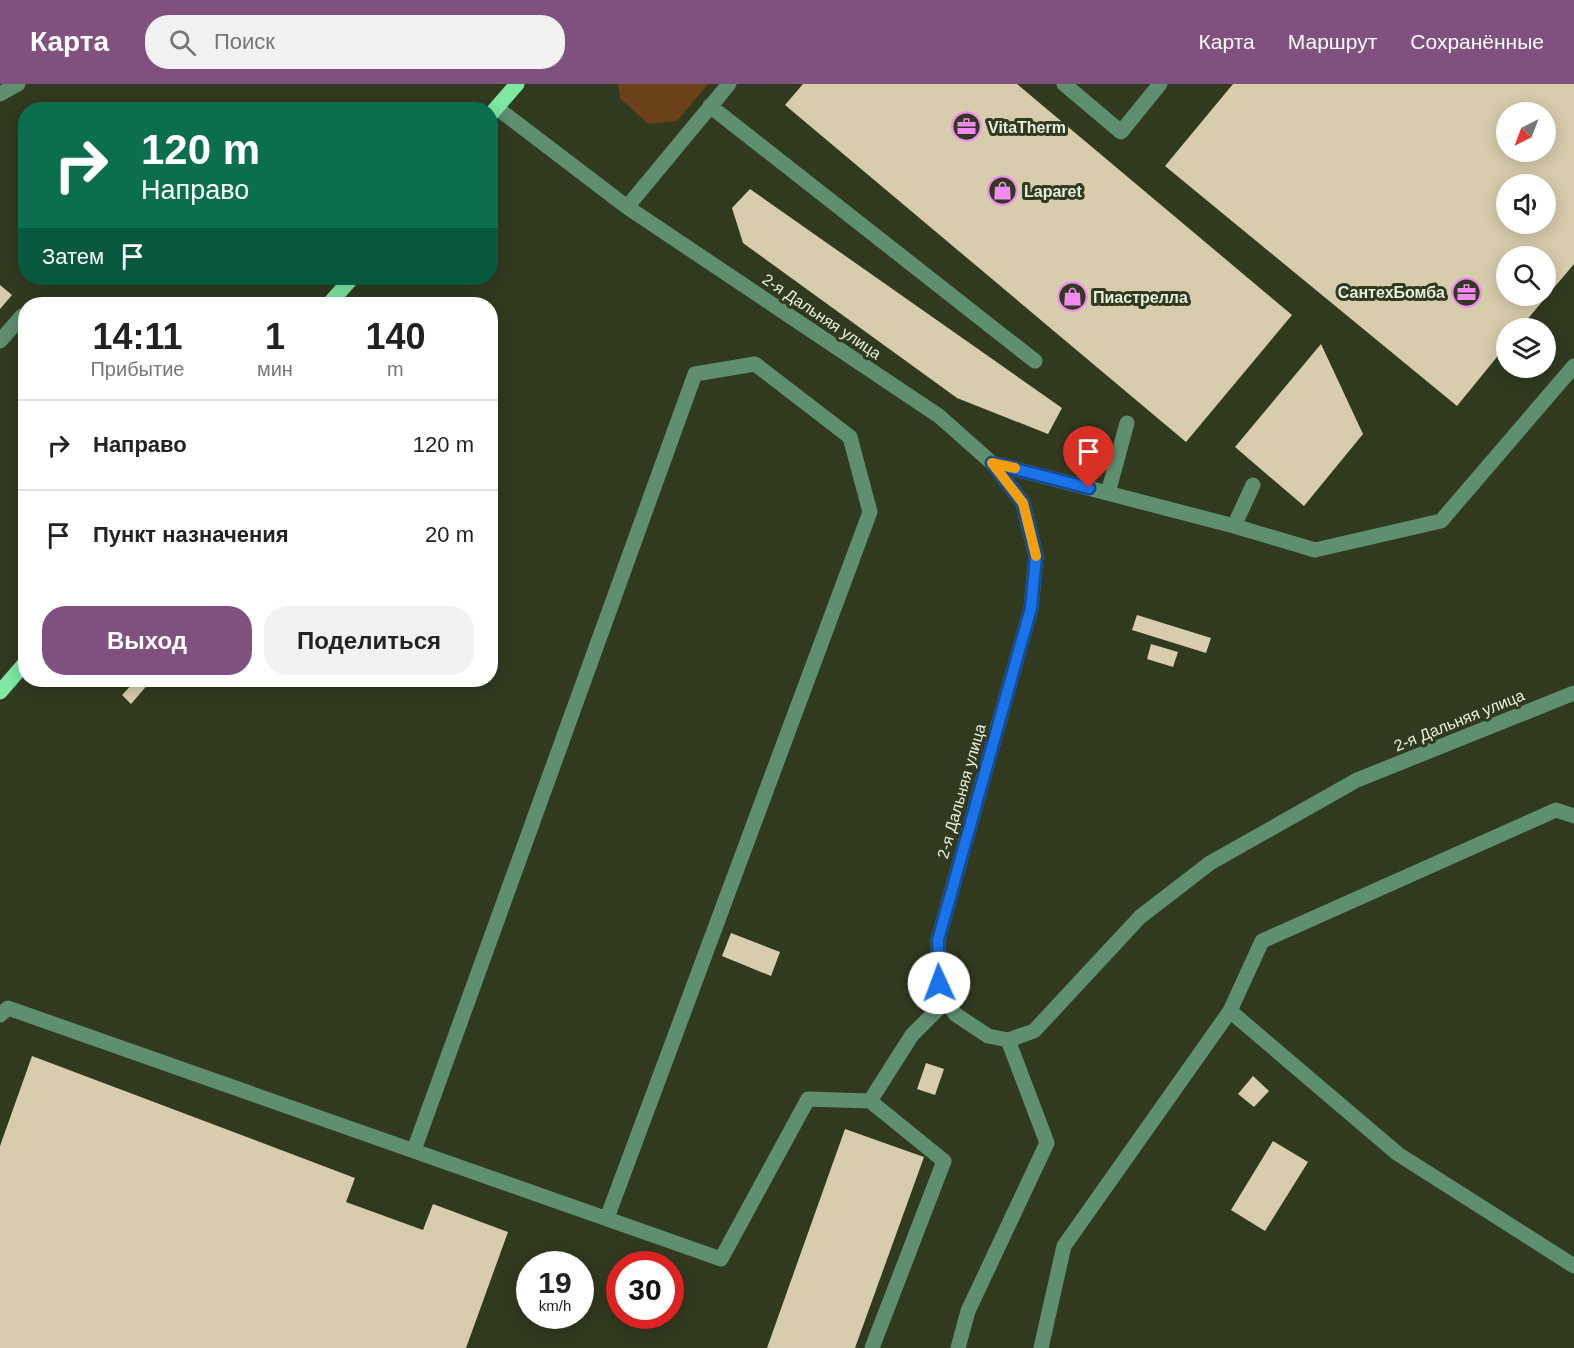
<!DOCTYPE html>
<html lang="ru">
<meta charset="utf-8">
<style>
body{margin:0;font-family:Arial,sans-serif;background:#f2f2f2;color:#222;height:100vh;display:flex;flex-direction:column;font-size:22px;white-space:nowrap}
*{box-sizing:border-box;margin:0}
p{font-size:20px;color:#767676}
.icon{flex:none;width:33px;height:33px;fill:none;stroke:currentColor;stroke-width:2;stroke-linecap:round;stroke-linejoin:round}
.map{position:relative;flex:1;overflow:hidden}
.side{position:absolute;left:18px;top:213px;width:480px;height:390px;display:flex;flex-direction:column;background:#fff;border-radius:24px;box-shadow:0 3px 15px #0003}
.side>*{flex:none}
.top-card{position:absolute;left:18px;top:18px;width:480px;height:183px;border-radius:24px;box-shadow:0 3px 15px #0003;background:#0b6e4f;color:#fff;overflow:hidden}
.needle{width:39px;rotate:222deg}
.controls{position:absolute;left:1496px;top:18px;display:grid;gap:12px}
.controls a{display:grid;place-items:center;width:60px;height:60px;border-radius:50%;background:#fff;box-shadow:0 3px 15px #0003;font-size:30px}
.speed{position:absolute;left:516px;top:1167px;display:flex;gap:12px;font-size:30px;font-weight:700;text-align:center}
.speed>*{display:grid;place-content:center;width:78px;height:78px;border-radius:50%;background:#fff;box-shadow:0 3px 15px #0003;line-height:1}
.speed small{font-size:15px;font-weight:400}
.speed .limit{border:9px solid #d22;background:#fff;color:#111}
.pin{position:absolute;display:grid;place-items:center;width:51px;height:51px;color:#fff;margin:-62px -26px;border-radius:50% 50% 50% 0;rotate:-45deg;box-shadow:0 0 6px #0007}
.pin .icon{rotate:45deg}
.me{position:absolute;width:66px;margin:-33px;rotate:358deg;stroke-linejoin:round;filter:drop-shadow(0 0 4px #0008)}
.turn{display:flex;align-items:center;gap:21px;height:126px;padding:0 24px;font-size:27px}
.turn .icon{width:78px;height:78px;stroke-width:2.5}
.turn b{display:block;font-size:42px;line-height:51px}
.then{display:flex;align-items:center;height:57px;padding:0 24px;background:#0003;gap:12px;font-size:22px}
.eta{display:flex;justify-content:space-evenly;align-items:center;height:102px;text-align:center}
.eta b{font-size:36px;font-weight:600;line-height:42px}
.cta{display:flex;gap:12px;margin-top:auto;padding:12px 24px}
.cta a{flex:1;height:69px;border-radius:24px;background:#80517f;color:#fff;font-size:24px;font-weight:600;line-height:69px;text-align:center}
.cta a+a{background:#f2f2f2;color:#222}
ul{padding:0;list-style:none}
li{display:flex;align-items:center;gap:18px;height:90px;padding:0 24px;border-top:2px solid #e0e0e0}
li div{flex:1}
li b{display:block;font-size:22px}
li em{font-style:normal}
header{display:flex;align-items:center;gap:36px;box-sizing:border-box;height:84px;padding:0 30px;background:#80517f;color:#fff}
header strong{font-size:28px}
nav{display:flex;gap:33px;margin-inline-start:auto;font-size:21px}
.search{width:420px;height:54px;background:#f2f2f2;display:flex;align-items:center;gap:15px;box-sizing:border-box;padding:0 21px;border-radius:24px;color:#767676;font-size:22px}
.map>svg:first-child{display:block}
.green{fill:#6b4119}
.building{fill:#d7ccac;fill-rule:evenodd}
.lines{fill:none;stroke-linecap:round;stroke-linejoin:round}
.minor{stroke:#5e8f6e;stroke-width:15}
.major{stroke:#7de7a3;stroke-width:15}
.route-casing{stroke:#114b97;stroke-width:15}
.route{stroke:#1a73e8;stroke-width:10}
.slow{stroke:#f59e0b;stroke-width:10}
.labels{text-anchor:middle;stroke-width:6;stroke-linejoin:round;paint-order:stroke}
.poi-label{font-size:16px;font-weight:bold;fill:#e9efdf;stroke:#313a1f;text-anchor:start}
.street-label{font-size:16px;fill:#e9efdf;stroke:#313a1f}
</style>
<header>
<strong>Карта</strong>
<div class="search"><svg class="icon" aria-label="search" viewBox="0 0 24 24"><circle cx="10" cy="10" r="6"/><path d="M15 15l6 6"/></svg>Поиск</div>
<nav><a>Карта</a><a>Маршрут</a><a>Сохранённые</a></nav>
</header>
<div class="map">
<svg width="1574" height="1264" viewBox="0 0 1574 1264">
<rect width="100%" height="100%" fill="#313a1f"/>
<path class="green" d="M 618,0 L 708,0 L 677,37 L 648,40 L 620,14 Z"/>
<path class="building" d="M 803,0 L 1017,0 L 1292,231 L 1186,358 L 785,21 Z
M 1233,0 L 1574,0 L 1574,180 L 1520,244 L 1506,244 L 1506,262 L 1457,322 L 1165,82 ZM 1506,28 L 1545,28 L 1545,68 L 1506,68 ZM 1506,100 L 1545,100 L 1545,140 L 1506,140 ZM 1506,172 L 1545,172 L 1545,212 L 1506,212 Z
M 750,105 L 1062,324 L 1048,350 L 957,314 L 743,159 L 732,124 Z
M 0,201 L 12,211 L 0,225 Z
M 1321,260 L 1363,350 L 1304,422 L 1235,363 Z
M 1137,531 L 1211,554 L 1206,569 L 1132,546 Z
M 1151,560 L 1178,568 L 1173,583 L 1147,575 Z
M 136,596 L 146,596 L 150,598 L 131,620 L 122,611 Z
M 731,849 L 780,868 L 771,892 L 722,872 Z
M 32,972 L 355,1094 L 346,1118 L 423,1146 L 433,1120 L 508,1148 L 466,1264 L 0,1264 L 0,1062 Z
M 926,979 L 944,985 L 935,1011 L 917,1005 Z
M 1253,992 L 1269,1007 L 1254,1023 L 1238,1010 Z
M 845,1045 L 924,1073 L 855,1264 L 767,1264 Z
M 1273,1057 L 1308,1078 L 1265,1147 L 1231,1126 Z"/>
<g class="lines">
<path class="minor" d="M 1064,0 L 1121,48 L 1160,0
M 0,10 L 18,0
M 710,22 L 1035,277
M 497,24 L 627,123 L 939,332 L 992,379 L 1023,419 L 1036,472 L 1031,524 L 938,856 L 939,899 L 955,930 L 988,952 L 1008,956 L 1034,947 L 1140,833 L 1210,779 L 1357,696 L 1574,609
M 627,123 L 729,0
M 0,257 L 22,232
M 992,379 L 1234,442 L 1315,466 L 1441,437 L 1574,282
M 1108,409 L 1127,339
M 1234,442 L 1253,401
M 1574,732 L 1556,726 L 1262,857 L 1230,927 L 1398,1070 L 1574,1182
M 0,931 L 8,924 L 721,1175 L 808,1015 L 870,1017 L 912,951 L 946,917
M 870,1017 L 944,1077 L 872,1264
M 414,1066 L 695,290 L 755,280 L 850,353 L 870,428 L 607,1134
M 958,1264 L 968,1227 L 1047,1059 L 1008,956
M 1041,1264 L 1064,1162 L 1230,927"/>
<path class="major" d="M 490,31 L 517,0
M 329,220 L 352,194
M 0,608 L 26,578"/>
</g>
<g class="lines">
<defs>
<path id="route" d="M 939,899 L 938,856 L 1031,524 L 1036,472 L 1023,419 L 992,379 L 1089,404"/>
</defs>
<use href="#route" class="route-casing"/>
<use href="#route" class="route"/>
<path class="slow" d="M 1015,384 L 992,379 L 1023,419 L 1036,472"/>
</g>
<defs>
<symbol id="office-ring" viewBox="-11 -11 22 22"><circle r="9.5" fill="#313a1f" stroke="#f38af1" stroke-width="1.5"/><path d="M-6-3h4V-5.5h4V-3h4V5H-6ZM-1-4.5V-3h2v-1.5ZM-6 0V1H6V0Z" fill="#f38af1"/></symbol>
<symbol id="shop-ring" viewBox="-11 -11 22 22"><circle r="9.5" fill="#313a1f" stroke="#f38af1" stroke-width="1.5"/><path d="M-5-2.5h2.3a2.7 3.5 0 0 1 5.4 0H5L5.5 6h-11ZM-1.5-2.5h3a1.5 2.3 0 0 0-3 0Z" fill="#f38af1"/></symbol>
</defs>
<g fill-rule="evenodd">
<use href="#office-ring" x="950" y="26" width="33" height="33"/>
<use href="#shop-ring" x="986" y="90" width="33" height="33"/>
<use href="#office-ring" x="1450" y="192" width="33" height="33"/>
<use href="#shop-ring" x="1056" y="196" width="33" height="33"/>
</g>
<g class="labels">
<g class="poi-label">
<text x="988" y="49">VitaTherm</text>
<text x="1024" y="113">Laparet</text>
<text x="1445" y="214" text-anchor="end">СантехБомба</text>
<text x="1093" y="219">Пиастрелла</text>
</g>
<g class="street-label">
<text transform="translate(822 232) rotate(34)" y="6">2-я Дальняя улица</text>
<text transform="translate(1459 636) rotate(-22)" y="6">2-я Дальняя улица</text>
<text transform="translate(961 707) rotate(-74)" y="6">2-я Дальняя улица</text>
</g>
</g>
</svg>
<div class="controls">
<a><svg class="needle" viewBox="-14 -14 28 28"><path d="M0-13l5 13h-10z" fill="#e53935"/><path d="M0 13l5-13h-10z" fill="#767676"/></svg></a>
<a><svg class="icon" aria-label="sound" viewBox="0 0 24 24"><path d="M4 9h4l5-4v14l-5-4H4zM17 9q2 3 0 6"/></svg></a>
<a><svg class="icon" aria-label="search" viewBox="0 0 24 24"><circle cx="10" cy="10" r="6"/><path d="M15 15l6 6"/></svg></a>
<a><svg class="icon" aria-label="layers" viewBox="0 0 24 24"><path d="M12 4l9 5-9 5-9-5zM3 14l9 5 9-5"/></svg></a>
</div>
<div class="speed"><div>19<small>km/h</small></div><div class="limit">30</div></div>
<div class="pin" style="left:1089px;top:404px;background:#d93025"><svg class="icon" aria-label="arrive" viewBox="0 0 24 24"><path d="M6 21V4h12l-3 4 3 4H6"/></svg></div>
<svg class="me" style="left:939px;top:899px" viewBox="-20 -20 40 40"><circle r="19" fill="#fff"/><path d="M0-13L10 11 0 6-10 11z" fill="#1a73e8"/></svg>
<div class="top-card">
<div class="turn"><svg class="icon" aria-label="right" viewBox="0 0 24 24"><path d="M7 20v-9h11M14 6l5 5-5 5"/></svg><div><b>120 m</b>Направо</div></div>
<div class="then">Затем<svg class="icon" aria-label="arrive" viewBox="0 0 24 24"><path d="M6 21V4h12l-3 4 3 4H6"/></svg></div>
</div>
<section class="side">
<div class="eta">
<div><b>14:11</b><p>Прибытие</p></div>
<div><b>1</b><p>мин</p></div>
<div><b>140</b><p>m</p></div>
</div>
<ul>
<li><svg class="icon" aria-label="right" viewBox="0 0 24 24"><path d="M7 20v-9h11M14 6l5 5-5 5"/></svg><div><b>Направо</b></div><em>120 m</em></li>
<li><svg class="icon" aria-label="arrive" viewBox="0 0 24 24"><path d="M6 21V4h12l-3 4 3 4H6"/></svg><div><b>Пункт назначения</b></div><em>20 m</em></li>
</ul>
<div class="cta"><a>Выход</a><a>Поделиться</a></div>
</section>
</div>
